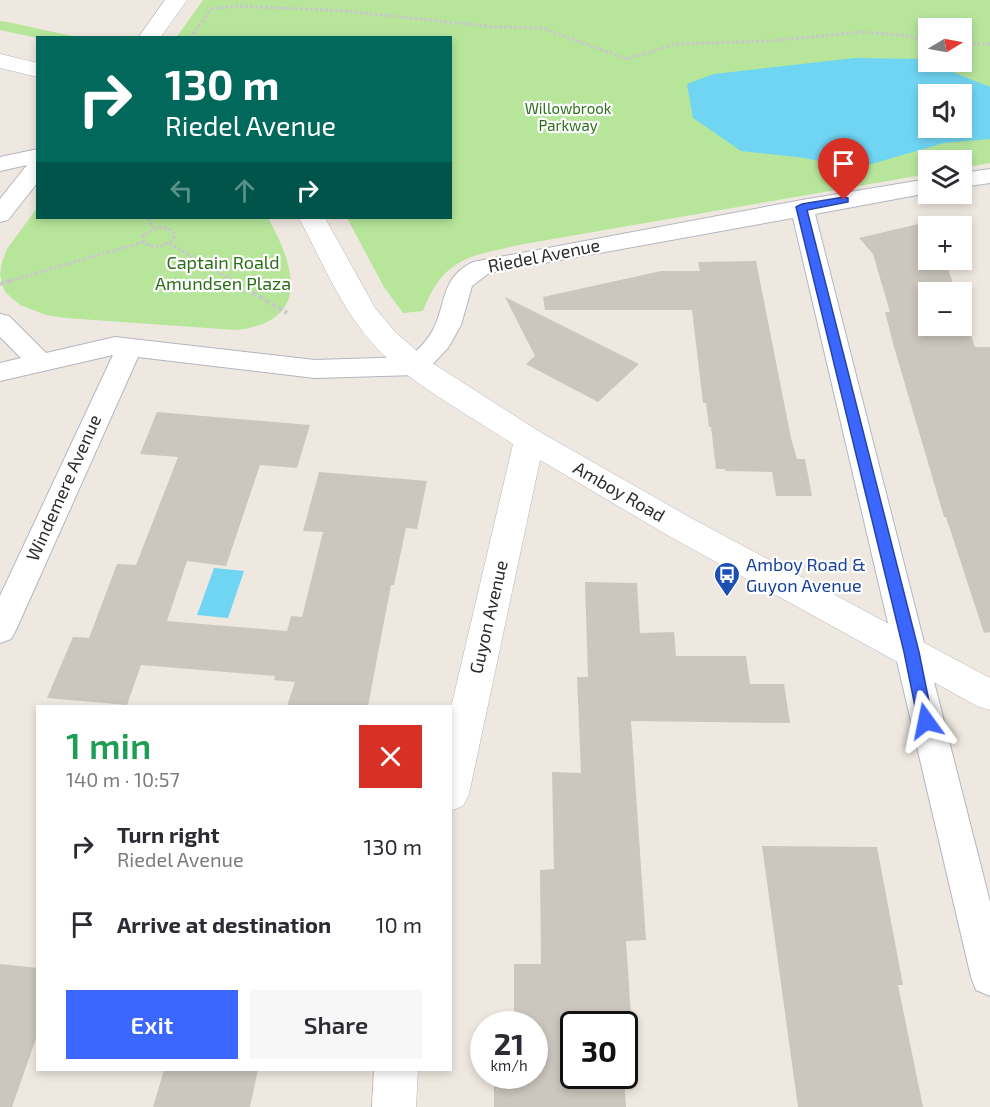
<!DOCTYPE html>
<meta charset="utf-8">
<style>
body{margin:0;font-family:"Exo 2",sans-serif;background:#f7f7f7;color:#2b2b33;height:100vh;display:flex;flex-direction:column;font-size:22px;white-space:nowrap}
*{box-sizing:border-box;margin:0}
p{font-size:20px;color:#7c7c81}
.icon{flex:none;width:33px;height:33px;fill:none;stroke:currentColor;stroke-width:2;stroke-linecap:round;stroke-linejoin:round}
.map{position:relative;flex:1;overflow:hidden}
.details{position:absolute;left:36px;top:705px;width:416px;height:366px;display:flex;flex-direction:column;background:#fff;border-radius:0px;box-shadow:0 3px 9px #0003}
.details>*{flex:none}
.top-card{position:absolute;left:36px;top:36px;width:416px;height:183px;border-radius:0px;box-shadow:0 3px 9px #0003;background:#00695c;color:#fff;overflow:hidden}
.needle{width:39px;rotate:80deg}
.tools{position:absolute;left:918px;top:18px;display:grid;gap:12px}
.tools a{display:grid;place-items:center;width:54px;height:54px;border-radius:0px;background:#fff;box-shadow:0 3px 9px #0003;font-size:30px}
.speed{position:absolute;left:470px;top:1011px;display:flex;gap:12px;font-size:30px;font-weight:700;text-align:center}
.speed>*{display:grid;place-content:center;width:78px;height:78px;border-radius:50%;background:#fff;box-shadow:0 3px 9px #0003;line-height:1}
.speed small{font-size:15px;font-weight:400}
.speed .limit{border:3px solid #111;border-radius:9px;background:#fff;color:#111}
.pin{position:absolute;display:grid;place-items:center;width:51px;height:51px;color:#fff;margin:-62px -26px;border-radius:50% 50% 50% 0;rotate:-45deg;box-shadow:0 0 6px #0007}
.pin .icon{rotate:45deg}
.me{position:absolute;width:66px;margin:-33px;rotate:348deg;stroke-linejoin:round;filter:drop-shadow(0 0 4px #0008)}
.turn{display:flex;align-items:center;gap:21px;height:126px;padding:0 30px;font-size:27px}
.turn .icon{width:78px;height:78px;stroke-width:2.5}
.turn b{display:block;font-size:42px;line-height:51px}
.lanes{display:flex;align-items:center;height:57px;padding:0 30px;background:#0003;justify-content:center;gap:30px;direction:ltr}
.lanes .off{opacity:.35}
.round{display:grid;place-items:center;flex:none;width:63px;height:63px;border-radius:0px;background:#f7f7f7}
.overview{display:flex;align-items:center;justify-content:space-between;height:102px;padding:0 30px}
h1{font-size:36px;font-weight:600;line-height:45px;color:#1e9e55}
.button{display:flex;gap:12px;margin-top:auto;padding:12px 30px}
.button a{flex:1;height:69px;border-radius:0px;background:#3c67ff;color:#fff;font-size:24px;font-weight:600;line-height:69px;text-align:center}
.button a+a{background:#f7f7f7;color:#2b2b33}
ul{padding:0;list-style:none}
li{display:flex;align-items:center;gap:18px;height:78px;padding:0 30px}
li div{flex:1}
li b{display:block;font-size:22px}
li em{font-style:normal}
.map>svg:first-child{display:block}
.green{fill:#b7e69b;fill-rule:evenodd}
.water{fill:#70d5f3;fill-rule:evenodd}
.building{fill:#cbc6be}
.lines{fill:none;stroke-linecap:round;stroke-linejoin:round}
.street-casing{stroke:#b3b6c1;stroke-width:2}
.secondary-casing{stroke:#b3b6c1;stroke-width:1}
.path-far1{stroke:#c8c8c8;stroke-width:3;stroke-dasharray:3 2;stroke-linecap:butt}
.path{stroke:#c8c8c8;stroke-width:4;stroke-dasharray:4.5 3;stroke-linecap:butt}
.street{fill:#fff;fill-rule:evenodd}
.secondary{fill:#fff;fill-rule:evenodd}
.route{fill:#3c67ff;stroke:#2743a6;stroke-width:1.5}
.labels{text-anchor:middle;stroke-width:4.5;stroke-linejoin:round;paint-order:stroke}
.far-park-label{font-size:15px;fill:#2d6f19;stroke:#fff}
.street-label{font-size:18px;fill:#2d2d2d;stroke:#fff}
.park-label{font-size:18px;fill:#2d6f19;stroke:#fff}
.transit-label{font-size:18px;fill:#164399;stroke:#fff;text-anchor:start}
</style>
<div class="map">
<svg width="990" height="1107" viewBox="0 0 990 1107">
<rect width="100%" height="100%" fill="#efe8e0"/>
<path class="green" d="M 203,0 L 990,0 L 990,163 L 962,168 L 962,160 L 928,160 L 928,174 L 524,244 C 472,256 444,256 423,311 L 403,313 L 384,287 L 347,218 L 450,218 L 450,38 L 176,38 ZM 928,28 L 962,28 L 962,62 L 928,62 ZM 928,94 L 962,94 L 962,128 L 928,128 Z
M 0,21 L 8,22 L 76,37 L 37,38 L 0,30 Z
M 37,208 L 38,218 L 268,218 C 296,268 311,322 236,330 L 65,318 L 46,315 L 20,305 L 6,293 L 3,287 L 0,275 L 2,262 L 7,249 Z"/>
<path class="water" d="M 855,58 L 920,59 L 990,87 L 990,139 L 944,143 L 854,169 L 805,158 L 741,151 L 693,118 L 687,84 L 714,74 ZM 928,94 L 962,94 L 962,128 L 928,128 Z
M 214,568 L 244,571 L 228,618 L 197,615 Z"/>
<path class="building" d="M 931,221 L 936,226 L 928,226 L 928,260 L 961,260 L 946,263 L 956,292 L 928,292 L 928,326 L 962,326 L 962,308 L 975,347 L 990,347 L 990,632 L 984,633 L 946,517 L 944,517 L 894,347 L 885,312 L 890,312 L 873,254 L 859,238 Z
M 756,261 L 791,438 L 797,459 L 805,459 L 812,496 L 776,496 L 772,472 L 725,471 L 725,469 L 716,469 L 711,427 L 709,427 L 706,403 L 703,403 L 692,310 L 545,310 L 543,297 L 661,271 L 700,271 L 698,262 Z
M 505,297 L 639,364 L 598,402 L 526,364 L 535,356 Z
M 157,412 L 310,425 L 297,468 L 260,465 L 226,566 L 187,561 L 167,621 L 287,631 L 291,616 L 302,617 L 323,532 L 303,531 L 319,472 L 427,481 L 417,529 L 406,528 L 394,585 L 391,585 L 368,706 L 287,706 L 295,682 L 274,680 L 275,676 L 141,665 L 127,705 L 47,698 L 73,637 L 89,638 L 117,564 L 136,565 L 178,457 L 140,454 Z
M 585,582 L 637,583 L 640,633 L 674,632 L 676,656 L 746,656 L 750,684 L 784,684 L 790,723 L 631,721 L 646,940 L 626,941 L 632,1030 L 624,1030 L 624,1024 L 573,1024 L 573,1076 L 624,1076 L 626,1107 L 494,1107 L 494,1076 L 534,1076 L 534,1024 L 514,1024 L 514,964 L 541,964 L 540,870 L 554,869 L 552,772 L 581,773 L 577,677 L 588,677 Z
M 762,846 L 877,847 L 903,985 L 898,985 L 923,1107 L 798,1107 Z
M 0,964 L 38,968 L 38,1033 L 12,1107 L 0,1107 Z
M 164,1070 L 258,1070 L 250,1107 L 153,1107 Z"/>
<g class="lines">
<defs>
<path id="street" d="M 38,149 L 38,182 L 8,220 L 0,222 L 0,199 L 27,165 L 0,171 L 0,157 Z
M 990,169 L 990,183 L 962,187 L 962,173 Z
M 928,179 L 928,193 L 815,214 L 990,902 L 990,996 L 976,990 L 971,977 L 793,218 L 489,273 L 472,286 L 461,325 L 448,348 L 425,372 L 416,375 L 315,378 L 138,357 L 16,630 L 11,639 L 0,643 L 0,596 L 113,355 L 0,381 L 0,363 L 21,358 L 0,337 L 0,314 L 9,316 L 46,353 L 115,337 L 315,360 L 409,357 C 419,349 428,340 434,328 C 447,300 441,278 473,262 L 802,200 Z"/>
<path id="secondary" d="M 165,0 L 187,0 L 160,38 L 138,38 Z
M 0,54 L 38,63 L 38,77 L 0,68 Z
M 299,218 L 325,218 L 375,308 L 395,332 L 426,359 L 540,432 L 691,518 L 990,678 L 990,710 L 977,706 L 669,536 L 540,460 L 469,794 L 463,806 L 450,811 L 450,712 L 513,444 C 469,415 409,383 374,345 C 341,309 322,261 299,218 Z
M 374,1070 L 418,1070 L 416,1107 L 372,1107 Z"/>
</defs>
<use href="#street" class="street-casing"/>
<use href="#secondary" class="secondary-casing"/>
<path class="path-far1" d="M 190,38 L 211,9 L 237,6 L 345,11 L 495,27 L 542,28 L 627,59 L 675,44 L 768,41 L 863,32 L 908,36 L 928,41
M 962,44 L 990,44
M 148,218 L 153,228
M 159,227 L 172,230 L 175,236 C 167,247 157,248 145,244 L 143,235 Z
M 169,243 L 235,282
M 6,282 L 143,242"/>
<path class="path" d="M 233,281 L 287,313
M 0,284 L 11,281"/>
<use href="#street" class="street"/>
<use href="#secondary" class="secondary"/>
</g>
<path class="route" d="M 844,197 L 848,198 L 848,202 L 807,210 L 919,652 L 933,721 L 931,725 L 926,727 L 920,725 L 918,721 L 904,652 L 796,207 L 802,204 Z"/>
<defs>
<symbol id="bus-pin" viewBox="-11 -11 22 30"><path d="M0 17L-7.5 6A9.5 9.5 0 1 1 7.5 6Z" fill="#1a4fb4" stroke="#fff"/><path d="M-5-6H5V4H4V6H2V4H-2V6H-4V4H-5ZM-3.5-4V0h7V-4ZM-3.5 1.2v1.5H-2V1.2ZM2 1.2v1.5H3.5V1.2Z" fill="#fff"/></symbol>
</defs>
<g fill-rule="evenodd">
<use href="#bus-pin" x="712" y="560" width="30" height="40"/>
</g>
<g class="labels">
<g class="far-park-label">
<text x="568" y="114">Willowbrook<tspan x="568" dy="17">Parkway</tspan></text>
</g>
<g class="street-label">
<text transform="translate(544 256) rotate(-11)" y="6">Riedel Avenue</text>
<text transform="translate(64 488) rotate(-66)" y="6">Windemere Avenue</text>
<text transform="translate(619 492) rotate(30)" y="6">Amboy Road</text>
<text transform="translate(489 617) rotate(-77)" y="6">Guyon Avenue</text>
</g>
<g class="park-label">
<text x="223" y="269">Captain Roald<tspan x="223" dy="21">Amundsen Plaza</tspan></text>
</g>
<g class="transit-label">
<text x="746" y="571">Amboy Road &amp;<tspan x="746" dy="21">Guyon Avenue</tspan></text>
</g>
</g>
</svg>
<div class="tools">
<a><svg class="needle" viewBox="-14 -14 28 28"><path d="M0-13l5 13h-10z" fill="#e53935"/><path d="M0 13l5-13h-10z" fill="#7c7c81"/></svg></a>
<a><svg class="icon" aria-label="sound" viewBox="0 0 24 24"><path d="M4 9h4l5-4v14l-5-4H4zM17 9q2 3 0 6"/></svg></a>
<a><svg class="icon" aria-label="layers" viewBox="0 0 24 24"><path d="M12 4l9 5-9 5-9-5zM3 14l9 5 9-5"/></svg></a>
<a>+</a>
<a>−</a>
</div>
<div class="speed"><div>21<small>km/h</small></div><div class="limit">30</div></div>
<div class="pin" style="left:844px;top:200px;background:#d93025"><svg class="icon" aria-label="arrive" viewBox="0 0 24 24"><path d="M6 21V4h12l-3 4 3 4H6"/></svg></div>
<svg class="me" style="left:926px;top:721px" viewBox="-20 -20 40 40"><path d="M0-17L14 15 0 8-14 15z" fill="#3c67ff" stroke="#fff" stroke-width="4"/></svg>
<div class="top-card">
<div class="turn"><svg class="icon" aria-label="right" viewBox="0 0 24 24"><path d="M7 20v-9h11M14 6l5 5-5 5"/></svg><div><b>130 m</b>Riedel Avenue</div></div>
<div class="lanes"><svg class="icon off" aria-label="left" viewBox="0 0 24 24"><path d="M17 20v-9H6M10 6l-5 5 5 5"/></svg><svg class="icon off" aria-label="ahead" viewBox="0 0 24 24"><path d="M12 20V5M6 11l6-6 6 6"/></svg><svg class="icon" aria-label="right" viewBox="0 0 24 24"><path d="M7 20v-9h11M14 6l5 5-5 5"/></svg></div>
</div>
<section class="details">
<div class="overview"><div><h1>1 min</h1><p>140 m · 10:57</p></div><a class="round" style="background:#d93025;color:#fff"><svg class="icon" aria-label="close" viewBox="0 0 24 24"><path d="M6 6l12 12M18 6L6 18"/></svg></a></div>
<ul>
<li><svg class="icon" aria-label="right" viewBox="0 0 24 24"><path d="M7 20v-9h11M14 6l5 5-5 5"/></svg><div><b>Turn right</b><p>Riedel Avenue</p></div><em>130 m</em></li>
<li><svg class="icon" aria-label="arrive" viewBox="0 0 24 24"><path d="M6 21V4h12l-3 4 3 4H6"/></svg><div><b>Arrive at destination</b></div><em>10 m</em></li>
</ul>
<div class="button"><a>Exit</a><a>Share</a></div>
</section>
</div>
